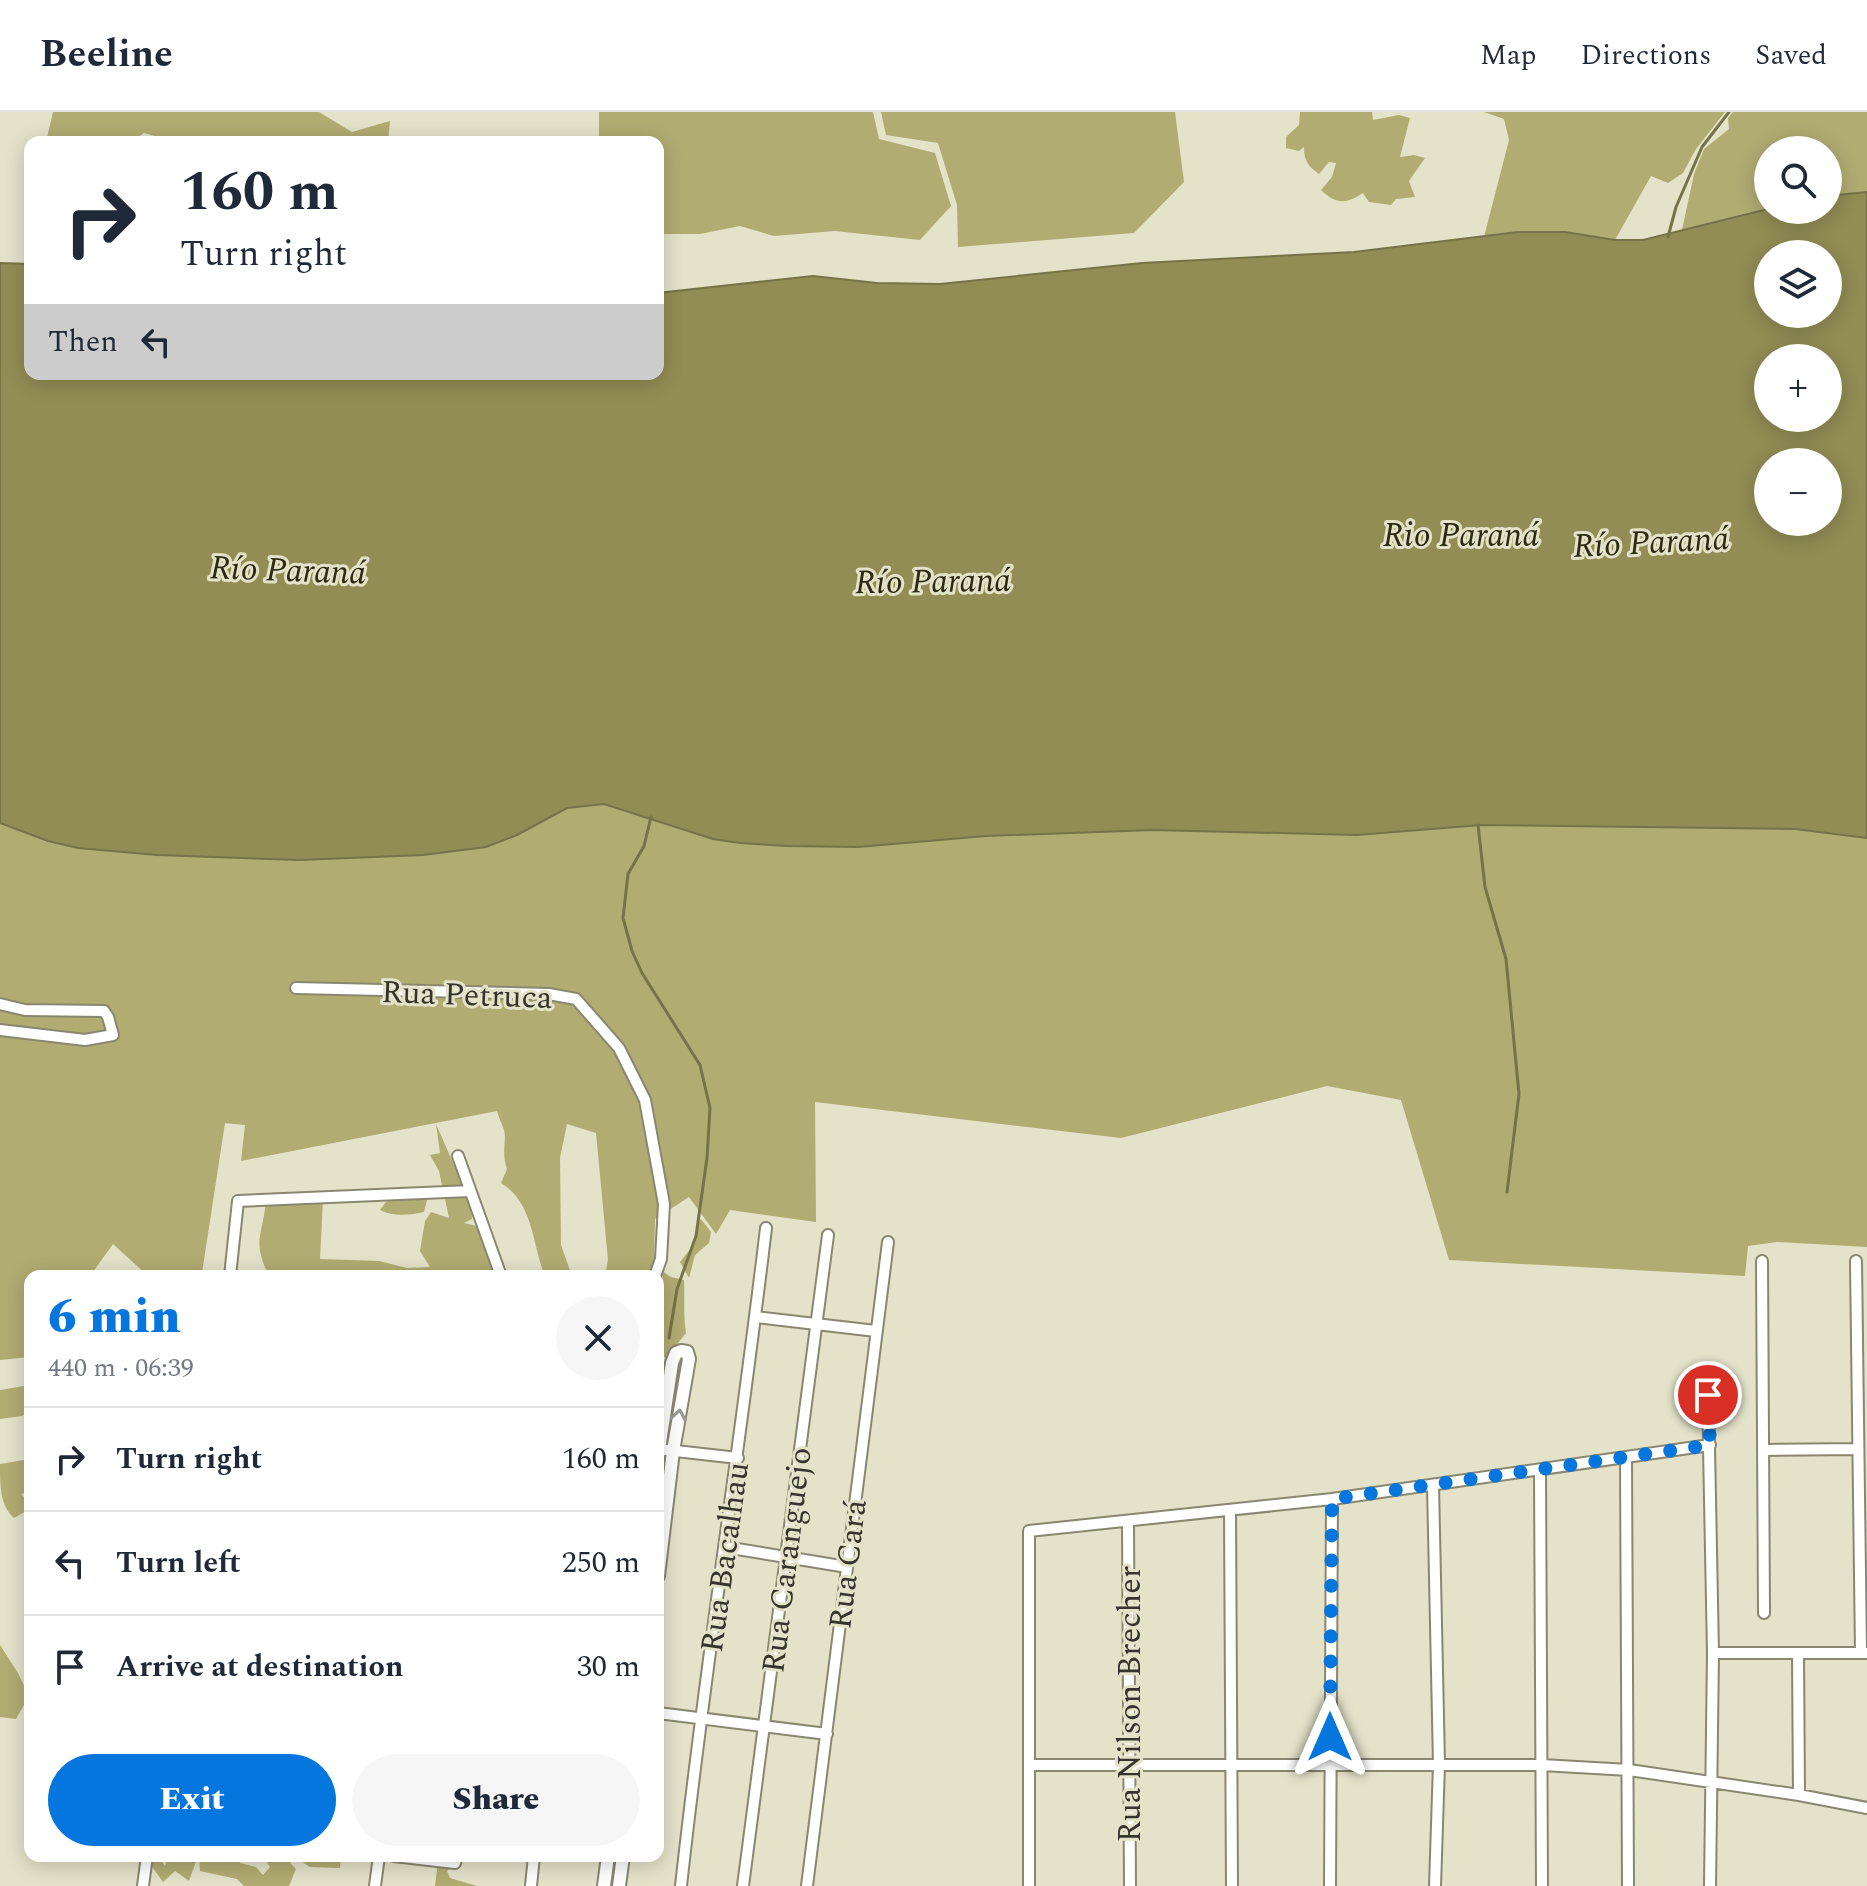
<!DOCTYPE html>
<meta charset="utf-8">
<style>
body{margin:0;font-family:Spectral,serif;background:#f6f6f7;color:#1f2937;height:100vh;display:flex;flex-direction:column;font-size:30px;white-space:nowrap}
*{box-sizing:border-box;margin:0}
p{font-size:26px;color:#747a83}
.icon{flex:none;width:44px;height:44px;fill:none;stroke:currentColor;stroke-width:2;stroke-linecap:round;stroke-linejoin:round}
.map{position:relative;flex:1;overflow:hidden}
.details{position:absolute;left:24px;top:1158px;width:640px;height:592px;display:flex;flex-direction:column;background:#fff;border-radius:16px;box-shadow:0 4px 20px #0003}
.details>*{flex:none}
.banner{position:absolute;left:24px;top:24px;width:640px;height:244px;border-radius:16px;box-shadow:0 4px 20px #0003;background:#fff;color:#1f2937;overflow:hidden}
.tools{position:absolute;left:1754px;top:24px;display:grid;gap:16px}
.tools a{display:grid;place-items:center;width:88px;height:88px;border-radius:50%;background:#fff;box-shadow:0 4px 20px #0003;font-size:40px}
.pin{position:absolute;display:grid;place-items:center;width:68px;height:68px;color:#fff;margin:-34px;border:4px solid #fff;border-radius:50%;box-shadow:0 2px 8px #0007}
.me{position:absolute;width:88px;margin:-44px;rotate:0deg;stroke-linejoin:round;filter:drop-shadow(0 0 6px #0008)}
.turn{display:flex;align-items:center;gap:28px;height:168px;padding:0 24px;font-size:36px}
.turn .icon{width:104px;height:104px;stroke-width:2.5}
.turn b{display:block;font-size:56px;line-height:68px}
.then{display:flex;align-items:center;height:76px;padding:0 24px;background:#0003;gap:16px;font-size:30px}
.round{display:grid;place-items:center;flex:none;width:84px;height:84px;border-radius:42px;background:#f6f6f7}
.head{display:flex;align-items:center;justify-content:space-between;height:136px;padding:0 24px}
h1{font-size:48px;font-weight:800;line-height:60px;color:#0576de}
.action{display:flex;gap:16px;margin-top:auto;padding:16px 24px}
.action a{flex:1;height:92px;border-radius:48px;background:#0576de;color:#fff;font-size:32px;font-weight:800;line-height:92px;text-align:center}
.action a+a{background:#f6f6f7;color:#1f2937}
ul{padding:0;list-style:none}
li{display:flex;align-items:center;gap:24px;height:104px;padding:0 24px;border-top:2px solid #e0e1e3}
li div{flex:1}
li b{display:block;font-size:30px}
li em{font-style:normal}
header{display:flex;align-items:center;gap:48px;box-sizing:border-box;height:112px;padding:0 40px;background:#fff;border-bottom:2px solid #e0e1e3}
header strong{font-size:38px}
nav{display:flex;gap:44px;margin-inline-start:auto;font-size:28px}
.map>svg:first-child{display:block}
.forest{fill:#b1ac72}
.water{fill:#928d54;stroke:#767348;stroke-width:2;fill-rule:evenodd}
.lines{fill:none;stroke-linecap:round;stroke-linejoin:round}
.stream{stroke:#767348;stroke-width:3}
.minor-casing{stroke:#898770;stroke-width:14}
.tertiary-casing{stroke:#898770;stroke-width:16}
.minor{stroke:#fff;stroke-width:10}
.tertiary{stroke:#fff;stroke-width:12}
.oneway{stroke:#9a9a96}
.route{stroke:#0576de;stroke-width:14;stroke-dasharray:0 25.2}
.labels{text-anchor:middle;stroke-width:6;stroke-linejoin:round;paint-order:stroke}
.street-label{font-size:32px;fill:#36352c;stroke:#e4e2c9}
.water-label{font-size:34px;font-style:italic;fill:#2e2b10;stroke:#e4e2c9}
</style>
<header>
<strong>Beeline</strong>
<nav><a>Map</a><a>Directions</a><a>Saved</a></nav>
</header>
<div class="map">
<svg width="1867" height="1774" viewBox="0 0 1867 1774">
<rect width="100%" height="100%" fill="#e4e2c9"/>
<path class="forest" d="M 53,0 L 319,0 L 352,20 L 390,9 L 388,30 L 176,30 L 144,21 L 131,30 L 46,30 Z
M 599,0 L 873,0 L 879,27 L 935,41 L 951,94 L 920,128 L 835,119 L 774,124 L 740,114 L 700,122 L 658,122 L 658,30 L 599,30 Z
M 881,0 L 1175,0 L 1184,70 L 1134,121 L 958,135 L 957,93 L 938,31 L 886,23 Z
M 1300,0 L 1372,0 L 1373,8 L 1399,3 L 1410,6 L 1400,45 L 1414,43 L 1425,46 L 1409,69 L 1415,85 L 1396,87 L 1391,93 L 1369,90 L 1363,81 C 1346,92 1337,93 1321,78 L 1332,65 L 1336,51 L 1329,50 L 1319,62 C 1308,54 1304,49 1304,35 L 1299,39 L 1286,36 L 1286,25 L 1299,13 Z
M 1484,0 L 1725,0 L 1696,37 L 1683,61 L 1668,71 L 1651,64 L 1615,128 C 1571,119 1528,118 1484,125 L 1509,28 L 1504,7 Z
M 1733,0 L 1867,0 L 1867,80 L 1828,84 L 1828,38 L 1768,38 L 1768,97 L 1682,118 L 1694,62 L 1704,37 L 1729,17 L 1728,6 Z
M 604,692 L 713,727 L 740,731 L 787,734 L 858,735 L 986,724 L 1153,718 L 1357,723 L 1481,713 L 1795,717 L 1867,726 L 1867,1135 L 1777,1130 L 1748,1134 L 1745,1164 L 1449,1148 L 1401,988 L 1327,974 L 1121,1026 L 815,990 L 816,1110 L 730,1098 L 716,1122 L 689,1085 L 655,1107 L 654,1153 L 647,1164 L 605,1164 L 608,1148 L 596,1021 L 567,1012 L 560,1046 L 561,1133 L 572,1164 L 545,1164 C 532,1133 534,1091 501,1071 L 507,1057 C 501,1040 507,1028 504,1018 C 502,1011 499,1007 497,999 L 241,1049 L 245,1013 L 225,1011 L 202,1161 L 207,1164 L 148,1164 L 113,1132 L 90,1164 L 30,1164 L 30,1245 L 0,1248 L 0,711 L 78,736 L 157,743 L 299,748 L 385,745 L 546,706 L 567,696 Z
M 436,1012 L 471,1092 L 472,1107 L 464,1111 L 481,1115 L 508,1164 L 269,1164 C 252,1129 262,1125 266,1090 L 323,1088 L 320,1147 L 379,1149 L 407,1156 L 430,1155 L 420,1139 L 425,1109 L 431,1100 L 449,1106 L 439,1059 L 430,1043 L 440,1041 Z
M 395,1085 L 424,1086 L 427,1088 L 424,1100 C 411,1103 393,1105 380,1098 L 385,1091 Z
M 701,1107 L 711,1120 L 709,1131 L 695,1143 L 689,1166 L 680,1150 L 695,1131 L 697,1112 Z
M 662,1159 L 671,1165 L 684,1168 C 685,1186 683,1203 686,1221 L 666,1246 L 658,1242 L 658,1193 L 660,1195 L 663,1180 Z
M 30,1245 L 30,1298 L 22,1304 L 0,1307 L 0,1278 L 24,1274 Z
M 30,1347 L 30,1380 L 21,1382 L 30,1392 L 30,1397 L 14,1406 C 0,1394 0,1373 0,1352 Z
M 0,1533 L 18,1561 L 29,1584 L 16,1607 L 0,1605 Z
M 150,1744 L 158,1744 L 165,1754 L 168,1744 L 198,1744 L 189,1769 L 175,1759 L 163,1770 L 148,1749 Z
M 199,1744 L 239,1744 L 240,1751 L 256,1755 L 263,1763 L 270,1755 L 263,1744 L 287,1747 L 296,1757 L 289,1774 L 244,1774 L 237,1767 L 200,1759 Z
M 298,1744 L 341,1744 L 340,1756 L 310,1755 L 297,1747 Z
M 431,1744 L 444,1744 L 454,1752 L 447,1759 L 450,1766 L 477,1774 L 435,1774 L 437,1757 Z"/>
<path class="water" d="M 1867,80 L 1867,726 L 1795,717 L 1481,713 L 1357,723 L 1153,718 L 986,724 L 858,735 L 787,734 L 740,731 L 713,727 L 604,692 L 567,696 L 517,723 L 486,735 L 423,743 L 299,748 L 157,743 L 78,736 L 48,729 L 0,711 L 0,151 L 30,152 L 30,262 L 658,262 L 658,181 L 813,164 L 877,171 L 940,172 L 1142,151 L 1354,140 L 1518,120 L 1565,120 L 1615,128 L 1643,128 L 1768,97 L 1828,98 L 1828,84 ZM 1768,142 L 1828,142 L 1828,202 L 1768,202 ZM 1768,246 L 1828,246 L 1828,306 L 1768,306 ZM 1768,350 L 1828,350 L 1828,410 L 1768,410 Z"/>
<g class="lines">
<path class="stream" d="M 1668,125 L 1676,95 L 1702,35 L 1729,0
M 651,705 L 644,734 L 628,762 L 623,806 L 632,839 L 642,861 L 700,953 L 710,996 L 707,1046 L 696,1124 L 677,1177 L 669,1226
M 1478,713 L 1485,775 L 1506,847 L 1519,982 L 1507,1080"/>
<defs>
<path id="minor" d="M 296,876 L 549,882 L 576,887 L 619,936 L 645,988 L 664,1092 L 661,1147 L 655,1164
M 0,892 L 25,898 L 104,899 L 108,905 L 113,923 L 85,928 L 0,918
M 458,1044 L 501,1164
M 1762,1149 L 1764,1501
M 1856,1149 L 1861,1541
M 230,1164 L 238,1089 L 470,1079
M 756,1205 L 876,1219
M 1708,1283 L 1713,1541 L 1710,1774
M 658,1337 L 738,1346
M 1763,1338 L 1858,1337
M 1626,1346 L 1628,1774
M 1540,1359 L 1542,1774
M 1433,1373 L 1439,1652 L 1435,1774
M 1230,1398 L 1232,1774
M 1128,1410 L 1130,1774
M 725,1435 L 847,1455
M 1713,1541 L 1867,1541
M 1798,1541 L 1799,1683
M 658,1601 L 827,1622
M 1029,1653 L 1542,1653 L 1629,1658 L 1799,1683 L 1867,1696
M 394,1744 L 455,1751 L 457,1744
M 143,1774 L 147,1744
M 375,1774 L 379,1744
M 531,1774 L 534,1744
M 681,1774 C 705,1554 740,1336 766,1116
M 743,1774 L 828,1123
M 807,1774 L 888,1130
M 1029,1774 L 1029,1419 L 1332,1387 L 1710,1333
M 1330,1774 L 1332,1387"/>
<path id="tertiary" d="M 658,1344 L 672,1251 L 676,1241 L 681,1239 L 687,1240 L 689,1247 L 673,1339 L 658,1464
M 604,1774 L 608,1744
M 619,1774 L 623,1744"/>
</defs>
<use href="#minor" class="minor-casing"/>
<use href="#tertiary" class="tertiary-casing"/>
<use href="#minor" class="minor"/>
<use href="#tertiary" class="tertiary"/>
</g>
<defs><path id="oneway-chevron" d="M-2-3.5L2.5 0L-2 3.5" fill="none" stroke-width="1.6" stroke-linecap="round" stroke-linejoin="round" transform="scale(2)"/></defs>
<use class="oneway" href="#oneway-chevron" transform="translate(679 1303) rotate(-80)"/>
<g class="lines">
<path class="route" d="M 1330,1625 L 1332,1387 L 1710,1333 L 1708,1283"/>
</g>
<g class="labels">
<g class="street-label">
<text transform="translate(467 882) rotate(2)" y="11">Rua Petruca</text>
<text transform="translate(724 1445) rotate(-82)" y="11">Rua Bacalhau</text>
<text transform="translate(786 1448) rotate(-83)" y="11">Rua Caranguejo</text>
<text transform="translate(847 1452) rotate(-83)" y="11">Rua Cará</text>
<text transform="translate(1129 1592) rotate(-90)" y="11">Rua Nilson Brecher</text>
</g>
<g class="water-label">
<text x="1461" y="434">Rio Paraná</text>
<text transform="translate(1651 429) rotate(-3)" y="12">Río Paraná</text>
<text transform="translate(288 457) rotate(2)" y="12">Río Paraná</text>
<text transform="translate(933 468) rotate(-1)" y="12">Río Paraná</text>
</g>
</g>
</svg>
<div class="tools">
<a><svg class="icon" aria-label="search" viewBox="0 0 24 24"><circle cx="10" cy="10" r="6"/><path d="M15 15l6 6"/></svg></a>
<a><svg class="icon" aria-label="layers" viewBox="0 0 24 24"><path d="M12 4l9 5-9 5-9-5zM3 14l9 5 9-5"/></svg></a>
<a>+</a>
<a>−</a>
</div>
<div class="pin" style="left:1708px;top:1283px;background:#d93025"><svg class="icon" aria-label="arrive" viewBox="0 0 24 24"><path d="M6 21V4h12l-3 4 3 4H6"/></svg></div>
<svg class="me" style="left:1330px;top:1625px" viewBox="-20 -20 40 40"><path d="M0-17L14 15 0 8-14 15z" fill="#0576de" stroke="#fff" stroke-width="4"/></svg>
<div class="banner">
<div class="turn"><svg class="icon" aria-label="right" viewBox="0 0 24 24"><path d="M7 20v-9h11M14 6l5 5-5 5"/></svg><div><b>160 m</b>Turn right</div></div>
<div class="then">Then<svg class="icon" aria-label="left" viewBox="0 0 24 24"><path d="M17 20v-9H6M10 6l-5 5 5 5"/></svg></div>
</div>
<section class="details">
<div class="head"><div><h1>6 min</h1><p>440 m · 06:39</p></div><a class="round"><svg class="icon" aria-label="close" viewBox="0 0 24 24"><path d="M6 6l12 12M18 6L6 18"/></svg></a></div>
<ul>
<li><svg class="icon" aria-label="right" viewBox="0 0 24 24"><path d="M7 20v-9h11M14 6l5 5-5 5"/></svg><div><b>Turn right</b></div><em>160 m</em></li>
<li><svg class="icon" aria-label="left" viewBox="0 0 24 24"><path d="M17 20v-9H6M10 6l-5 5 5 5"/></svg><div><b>Turn left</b></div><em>250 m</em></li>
<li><svg class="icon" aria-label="arrive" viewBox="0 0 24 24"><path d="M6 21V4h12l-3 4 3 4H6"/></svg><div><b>Arrive at destination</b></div><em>30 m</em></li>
</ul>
<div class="action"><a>Exit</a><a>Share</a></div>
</section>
</div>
